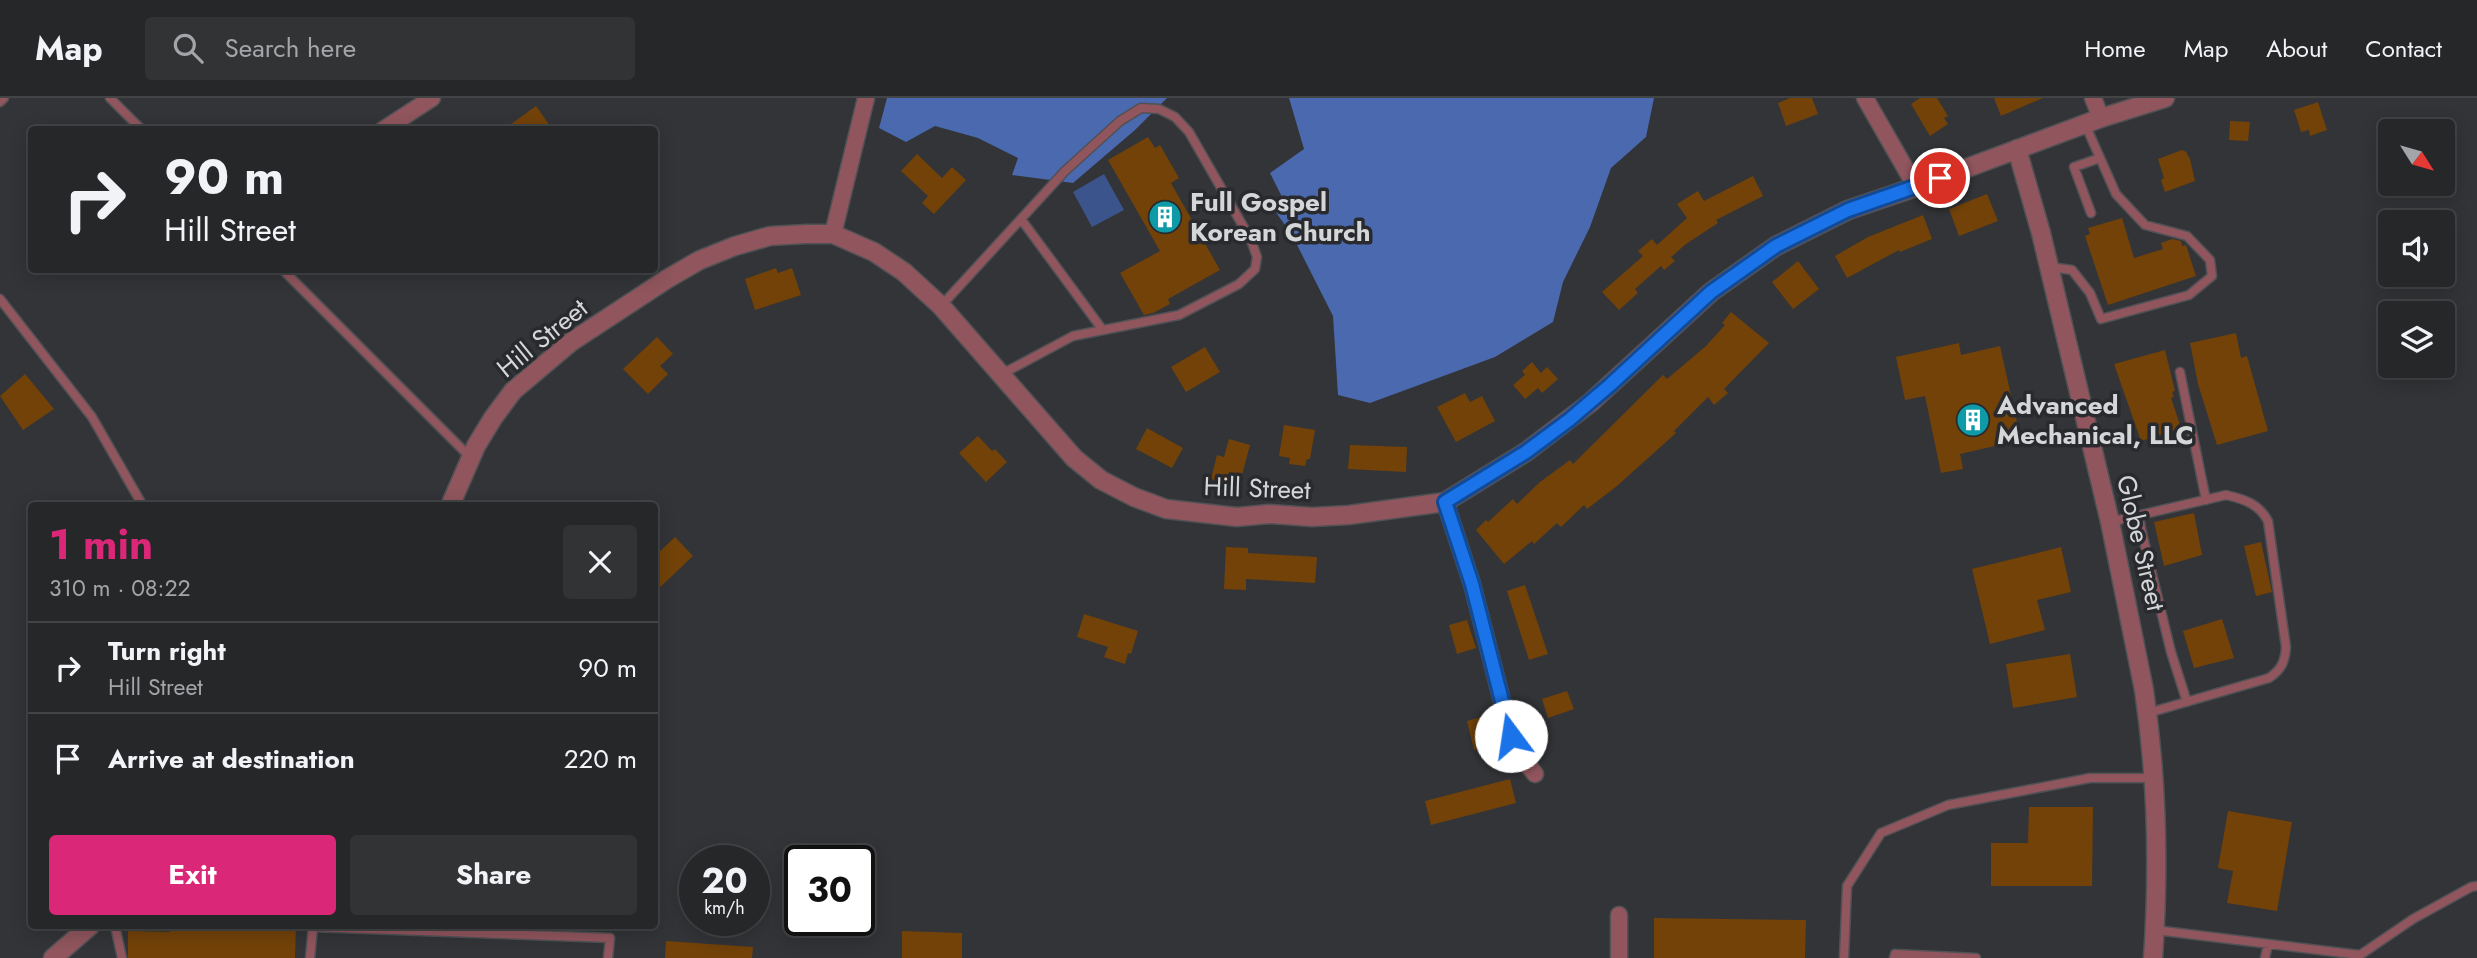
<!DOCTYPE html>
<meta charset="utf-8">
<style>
body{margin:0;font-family:Jost,sans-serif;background:#323335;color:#f1f3f6;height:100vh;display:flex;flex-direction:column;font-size:26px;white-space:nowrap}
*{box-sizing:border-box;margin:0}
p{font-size:23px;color:#a4a5a8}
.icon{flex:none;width:38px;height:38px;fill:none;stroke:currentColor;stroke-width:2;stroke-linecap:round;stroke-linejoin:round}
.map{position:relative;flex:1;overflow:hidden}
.details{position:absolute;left:28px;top:404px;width:630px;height:427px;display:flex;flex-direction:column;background:#262729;border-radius:7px;box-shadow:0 4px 18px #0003,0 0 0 2px #424446}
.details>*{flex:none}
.banner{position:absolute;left:28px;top:28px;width:630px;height:147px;border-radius:7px;box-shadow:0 4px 18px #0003,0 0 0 2px #424446;background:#262729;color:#f1f3f6;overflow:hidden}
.needle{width:46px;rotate:127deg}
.controls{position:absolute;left:2378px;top:21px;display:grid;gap:14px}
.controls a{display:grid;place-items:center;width:77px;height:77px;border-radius:7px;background:#262729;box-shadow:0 4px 18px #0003,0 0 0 2px #424446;font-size:35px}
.speed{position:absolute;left:679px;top:747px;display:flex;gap:14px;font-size:35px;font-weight:700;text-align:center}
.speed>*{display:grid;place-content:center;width:91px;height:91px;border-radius:50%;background:#262729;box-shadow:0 4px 18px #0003,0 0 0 2px #424446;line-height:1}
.speed small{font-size:18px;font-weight:400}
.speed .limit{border:4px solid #111;border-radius:10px;background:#fff;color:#111}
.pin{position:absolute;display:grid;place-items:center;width:60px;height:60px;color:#fff;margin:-30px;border:4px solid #fff;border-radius:50%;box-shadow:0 2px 7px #0007}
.me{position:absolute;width:77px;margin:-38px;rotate:346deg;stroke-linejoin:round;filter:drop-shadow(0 0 5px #0008)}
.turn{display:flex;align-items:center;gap:24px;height:147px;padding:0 21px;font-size:32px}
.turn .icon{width:91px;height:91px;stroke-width:2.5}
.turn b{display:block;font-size:49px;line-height:60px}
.round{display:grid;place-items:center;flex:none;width:74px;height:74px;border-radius:7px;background:#323335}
.head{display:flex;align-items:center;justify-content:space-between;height:119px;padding:0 21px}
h1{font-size:42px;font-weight:700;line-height:52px;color:#db2777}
.button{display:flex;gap:14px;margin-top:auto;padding:14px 21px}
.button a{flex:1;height:80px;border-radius:7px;background:#db2777;color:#fff;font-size:28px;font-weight:700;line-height:80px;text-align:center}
.button a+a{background:#323335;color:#f1f3f6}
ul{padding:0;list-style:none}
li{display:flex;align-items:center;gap:21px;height:91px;padding:0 21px;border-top:2px solid #424446}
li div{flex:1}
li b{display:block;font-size:26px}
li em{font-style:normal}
header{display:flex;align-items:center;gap:42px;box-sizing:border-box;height:98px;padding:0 35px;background:#262729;border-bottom:2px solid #424446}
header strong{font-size:33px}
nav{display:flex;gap:38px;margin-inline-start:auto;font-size:24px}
.search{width:490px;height:63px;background:#323335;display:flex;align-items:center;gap:18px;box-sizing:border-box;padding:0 24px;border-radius:7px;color:#a4a5a8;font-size:26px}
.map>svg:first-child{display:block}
.green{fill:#3b548c}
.forest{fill:#4a69af}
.building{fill:#724209}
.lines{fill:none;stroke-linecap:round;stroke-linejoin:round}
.service-casing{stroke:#4f5154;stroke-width:11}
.minor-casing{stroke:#4f5154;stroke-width:19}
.tertiary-casing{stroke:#4f5154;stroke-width:21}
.service{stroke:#90555d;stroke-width:8}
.minor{stroke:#90555d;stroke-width:16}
.tertiary{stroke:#90555d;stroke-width:18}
.route-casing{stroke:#114b97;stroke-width:18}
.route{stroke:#1a73e8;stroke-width:12}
.labels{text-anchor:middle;stroke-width:7;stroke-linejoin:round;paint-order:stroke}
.poi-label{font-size:26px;font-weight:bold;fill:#d5d6d8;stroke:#282a2d;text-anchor:start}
.street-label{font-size:26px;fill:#d5d6d8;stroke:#282a2d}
</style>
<header>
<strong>Map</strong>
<div class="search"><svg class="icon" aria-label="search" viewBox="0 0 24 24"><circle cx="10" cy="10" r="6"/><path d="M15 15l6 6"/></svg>Search here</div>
<nav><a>Home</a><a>Map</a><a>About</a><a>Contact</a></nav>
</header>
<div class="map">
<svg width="2477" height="860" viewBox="0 0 2477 860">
<rect width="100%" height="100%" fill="#323437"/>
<path class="green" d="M 1104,76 L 1124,112 L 1092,129 L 1073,94 Z"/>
<path class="forest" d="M 887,0 L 1167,0 L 1135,32 L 1073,85 L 1012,77 L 1018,60 L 978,40 L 935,28 L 906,44 L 879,30 Z
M 1289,0 L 1654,0 L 1646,39 L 1611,70 L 1590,129 L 1563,184 L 1553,224 L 1495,259 L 1370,305 L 1338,297 L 1333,218 L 1292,137 L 1275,113 L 1283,101 L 1270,75 L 1304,51 Z"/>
<path class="building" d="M 1790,0 L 1812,0 L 1818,16 L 1786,28 L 1778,5 Z
M 1920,0 L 1937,0 L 1948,18 L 1944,20 L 1948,26 L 1930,38 L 1911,6 Z
M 1994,0 L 2043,0 L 2001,18 Z
M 2318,4 L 2327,32 L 2310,38 L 2309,32 L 2301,34 L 2294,12 Z
M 536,8 L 553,32 L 503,32 Z
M 2230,23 L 2250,24 L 2248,43 L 2229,42 Z
M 1148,39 L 1155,50 L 1160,47 L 1179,80 L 1171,85 L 1220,172 L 1168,201 L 1170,206 L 1153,215 L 1144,217 L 1120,175 L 1160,153 L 1108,62 Z
M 2182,52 L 2186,54 L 2190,61 L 2195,83 L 2165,94 L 2161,82 L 2164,80 L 2158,61 Z
M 917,56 L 942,80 L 952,69 L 966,82 L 934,116 L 922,105 L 928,98 L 901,73 Z
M 1753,78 L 1763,98 L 1716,122 L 1718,125 L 1686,146 L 1671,159 L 1675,163 L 1664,172 L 1661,168 L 1635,191 L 1638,195 L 1619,212 L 1602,194 L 1643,158 L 1638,153 L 1652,141 L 1657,147 L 1687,120 L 1677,106 L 1698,93 L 1704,103 Z
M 1987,96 L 1998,123 L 1959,138 L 1949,111 Z
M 1923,117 L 1932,141 L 1900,154 L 1899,152 L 1847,180 L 1835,158 L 1868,139 Z
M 2122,120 L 2134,160 L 2163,151 L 2161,145 L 2172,141 L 2181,143 L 2182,148 L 2186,147 L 2196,178 L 2108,207 L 2085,138 L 2090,136 L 2088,130 Z
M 1798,163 L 1819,191 L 1793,211 L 1772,184 Z
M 776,170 L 778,175 L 792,170 L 801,197 L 755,212 L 745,181 Z
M 1731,214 L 1769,245 L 1724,291 L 1728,295 L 1714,307 L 1708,299 L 1674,333 L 1676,335 L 1617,388 L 1587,411 L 1584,407 L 1561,429 L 1557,425 L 1534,446 L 1532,443 L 1504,466 L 1476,432 L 1486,422 L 1488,424 L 1513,401 L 1517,406 L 1540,384 L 1570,362 L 1573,366 L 1663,277 L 1667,281 L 1706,248 L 1725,227 L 1722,225 Z
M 2236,235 L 2241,260 L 2247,258 L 2268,333 L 2217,347 L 2198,286 L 2190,245 Z
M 657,239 L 673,256 L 660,268 L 668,276 L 648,296 L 623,271 Z
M 1959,245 L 1961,257 L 2000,248 L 2021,342 L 1960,356 L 1963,371 L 1941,375 L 1925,298 L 1905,302 L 1896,259 Z
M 1205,249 L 1220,274 L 1186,294 L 1171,269 Z
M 2165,252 L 2175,293 L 2172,294 L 2174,299 L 2171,300 L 2181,330 L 2141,343 L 2114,266 Z
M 1532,264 L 1541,275 L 1547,269 L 1558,281 L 1542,295 L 1538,290 L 1525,301 L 1513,287 L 1525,277 L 1522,273 Z
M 25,276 L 54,311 L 23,332 L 0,298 Z
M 1465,295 L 1470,304 L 1482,298 L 1495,323 L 1456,344 L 1437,309 Z
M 1284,327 L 1315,332 L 1310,361 L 1307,361 L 1305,368 L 1289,366 L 1290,360 L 1279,358 Z
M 1147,330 L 1183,350 L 1172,370 L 1136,351 Z
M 978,338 L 992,353 L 995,351 L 1007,364 L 986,384 L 959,355 Z
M 1229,341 L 1250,347 L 1239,388 L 1211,381 L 1217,357 L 1224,359 Z
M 1350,347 L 1407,349 L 1406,374 L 1348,371 Z
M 2194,415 L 2202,457 L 2164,468 L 2154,424 Z
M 675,439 L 693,458 L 654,495 L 654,459 Z
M 2261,444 L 2272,494 L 2256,498 L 2244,448 Z
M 1226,449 L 1248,450 L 1248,455 L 1317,459 L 1315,485 L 1246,481 L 1246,492 L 1224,491 Z
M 2061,449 L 2071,494 L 2037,502 L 2045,532 L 1990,546 L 1972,471 Z
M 1525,487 L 1548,556 L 1529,562 L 1507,493 Z
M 1084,516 L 1138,533 L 1131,556 L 1128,555 L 1125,566 L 1104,559 L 1108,549 L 1077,539 Z
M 2222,521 L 2234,560 L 2194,570 L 2183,533 Z
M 1467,522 L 1476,550 L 1457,556 L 1449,527 Z
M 2070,556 L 2077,599 L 2013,610 L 2006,566 Z
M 1567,593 L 1574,611 L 1548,620 L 1542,601 Z
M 1485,618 L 1492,648 L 1474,652 L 1467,623 Z
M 1510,681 L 1516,705 L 1431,727 L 1425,703 Z
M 2029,709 L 2093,709 L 2092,788 L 1991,788 L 1991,745 L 2028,745 Z
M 2228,713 L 2292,724 L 2277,813 L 2227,805 L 2233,773 L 2218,770 Z
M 1654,820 L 1806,822 L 1805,860 L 1654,860 Z
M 170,828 L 296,828 L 295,860 L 128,860 L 128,833 L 170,834 Z
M 902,833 L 962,835 L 962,860 L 902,860 Z
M 666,843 L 753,849 L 752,860 L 665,860 Z"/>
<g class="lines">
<defs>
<path id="service" d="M 110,0 L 142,32
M 0,4 L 4,0
M 2091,115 L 2074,69 L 2100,60
M 1021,121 L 1102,231
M 2050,169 L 2072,172 L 2090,195 L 2101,221 L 2189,197 L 2212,178 L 2210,162 L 2187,138 L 2145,127 L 2116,96 L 2085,26
M 283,172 L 470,359
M 0,201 L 92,319 L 143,408
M 941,208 L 1065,73 L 1120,23 L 1141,10 L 1159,11 L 1175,19 L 1189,34 L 1251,142 L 1257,159 L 1255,171 L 1239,186 L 1179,217 L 1073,238 L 1000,277
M 2180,274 L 2206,402
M 2139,417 L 2141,431 L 2171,554 L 2187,604
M 2110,424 L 2226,397 C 2244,401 2259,406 2268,423 L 2286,549 C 2285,564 2281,572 2269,580 L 2148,615
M 115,828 L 122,860
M 2155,832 L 2360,857 L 2413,821 L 2471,789 L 2477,788
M 310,860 L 313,829 L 610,840 L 608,860
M 1844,860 L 1847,788 L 1881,735 L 1948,707 L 2090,680 L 2153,680
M 1894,860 L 1895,856 L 1976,860
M 2265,860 L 2268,846"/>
<path id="minor" d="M 1865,0 L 1916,89
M 2093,0 L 2101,20
M 383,32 L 432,0
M 833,136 L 866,0
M 1445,404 L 1472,486 L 1511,638 L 1518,654 L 1535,676
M 1619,860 L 1619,817"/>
<path id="tertiary" d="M 2017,51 L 2041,135 L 2110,424 L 2144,592 C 2157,679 2159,772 2153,860
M 450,408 L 476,348 L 493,320 L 513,293 L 571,244 L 667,181 L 700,162 L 735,148 L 770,138 L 806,136 L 833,136 L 874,154 L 904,174 L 941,208 L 1074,360 L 1101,382 L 1134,399 L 1166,411 L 1237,419 L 1269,416 L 1312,419 L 1349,417 L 1445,404 L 1526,354 L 1590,305 L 1711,194 L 1776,148 L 1848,112 L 1916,89 L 2101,20 L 2165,0
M 53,860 L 90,828"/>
</defs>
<use href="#service" class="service-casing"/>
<use href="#minor" class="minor-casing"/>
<use href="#tertiary" class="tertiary-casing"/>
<use href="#service" class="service"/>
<use href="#minor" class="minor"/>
<use href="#tertiary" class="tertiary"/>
</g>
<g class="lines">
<defs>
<path id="route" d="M 1511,638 L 1472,486 L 1445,404 L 1526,354 L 1569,322 L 1610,287 L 1711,194 L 1776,148 L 1848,112 L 1940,80"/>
</defs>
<use href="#route" class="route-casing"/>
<use href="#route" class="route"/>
</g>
<defs>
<symbol id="building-disc" viewBox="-11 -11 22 22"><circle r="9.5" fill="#0f9aa8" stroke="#282a2d"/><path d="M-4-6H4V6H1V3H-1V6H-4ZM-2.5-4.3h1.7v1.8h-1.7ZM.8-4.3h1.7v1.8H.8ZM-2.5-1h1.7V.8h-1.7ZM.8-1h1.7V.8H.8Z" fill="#fff"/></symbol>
</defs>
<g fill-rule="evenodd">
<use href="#building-disc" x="1146" y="100" width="38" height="38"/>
<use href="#building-disc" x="1954" y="303" width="38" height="38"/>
</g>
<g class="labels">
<g class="poi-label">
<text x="1190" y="113">Full Gospel<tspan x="1190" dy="30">Korean Church</tspan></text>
<text x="1997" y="316">Advanced<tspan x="1997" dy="30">Mechanical, LLC</tspan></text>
</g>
<g class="street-label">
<text transform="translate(542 240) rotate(-39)" y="9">Hill Street</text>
<text transform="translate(1257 390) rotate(2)" y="9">Hill Street</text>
<text transform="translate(2141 445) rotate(77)" y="9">Globe Street</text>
</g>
</g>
</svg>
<div class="controls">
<a><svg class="needle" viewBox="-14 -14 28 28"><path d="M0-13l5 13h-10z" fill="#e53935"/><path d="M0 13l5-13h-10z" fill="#a4a5a8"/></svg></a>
<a><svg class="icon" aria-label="sound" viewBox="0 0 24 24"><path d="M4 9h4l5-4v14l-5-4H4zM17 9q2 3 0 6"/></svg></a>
<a><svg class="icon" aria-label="layers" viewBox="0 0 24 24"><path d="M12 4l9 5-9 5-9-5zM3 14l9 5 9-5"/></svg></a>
</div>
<div class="speed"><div>20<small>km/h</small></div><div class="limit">30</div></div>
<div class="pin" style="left:1940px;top:80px;background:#d93025"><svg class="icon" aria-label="arrive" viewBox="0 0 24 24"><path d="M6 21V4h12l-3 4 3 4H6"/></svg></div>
<svg class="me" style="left:1511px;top:638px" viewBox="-20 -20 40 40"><circle r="19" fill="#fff"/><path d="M0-13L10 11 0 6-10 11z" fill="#1a73e8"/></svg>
<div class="banner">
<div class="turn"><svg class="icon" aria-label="right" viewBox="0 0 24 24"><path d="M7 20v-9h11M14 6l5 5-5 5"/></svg><div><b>90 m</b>Hill Street</div></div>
</div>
<section class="details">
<div class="head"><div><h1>1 min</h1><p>310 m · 08:22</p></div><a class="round"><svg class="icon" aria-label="close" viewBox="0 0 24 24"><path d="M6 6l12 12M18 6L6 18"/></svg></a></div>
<ul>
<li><svg class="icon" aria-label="right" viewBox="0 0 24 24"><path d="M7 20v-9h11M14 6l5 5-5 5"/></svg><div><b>Turn right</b><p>Hill Street</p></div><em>90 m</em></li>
<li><svg class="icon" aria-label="arrive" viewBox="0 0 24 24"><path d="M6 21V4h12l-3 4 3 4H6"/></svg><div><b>Arrive at destination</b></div><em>220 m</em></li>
</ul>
<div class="button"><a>Exit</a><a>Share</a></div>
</section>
</div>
